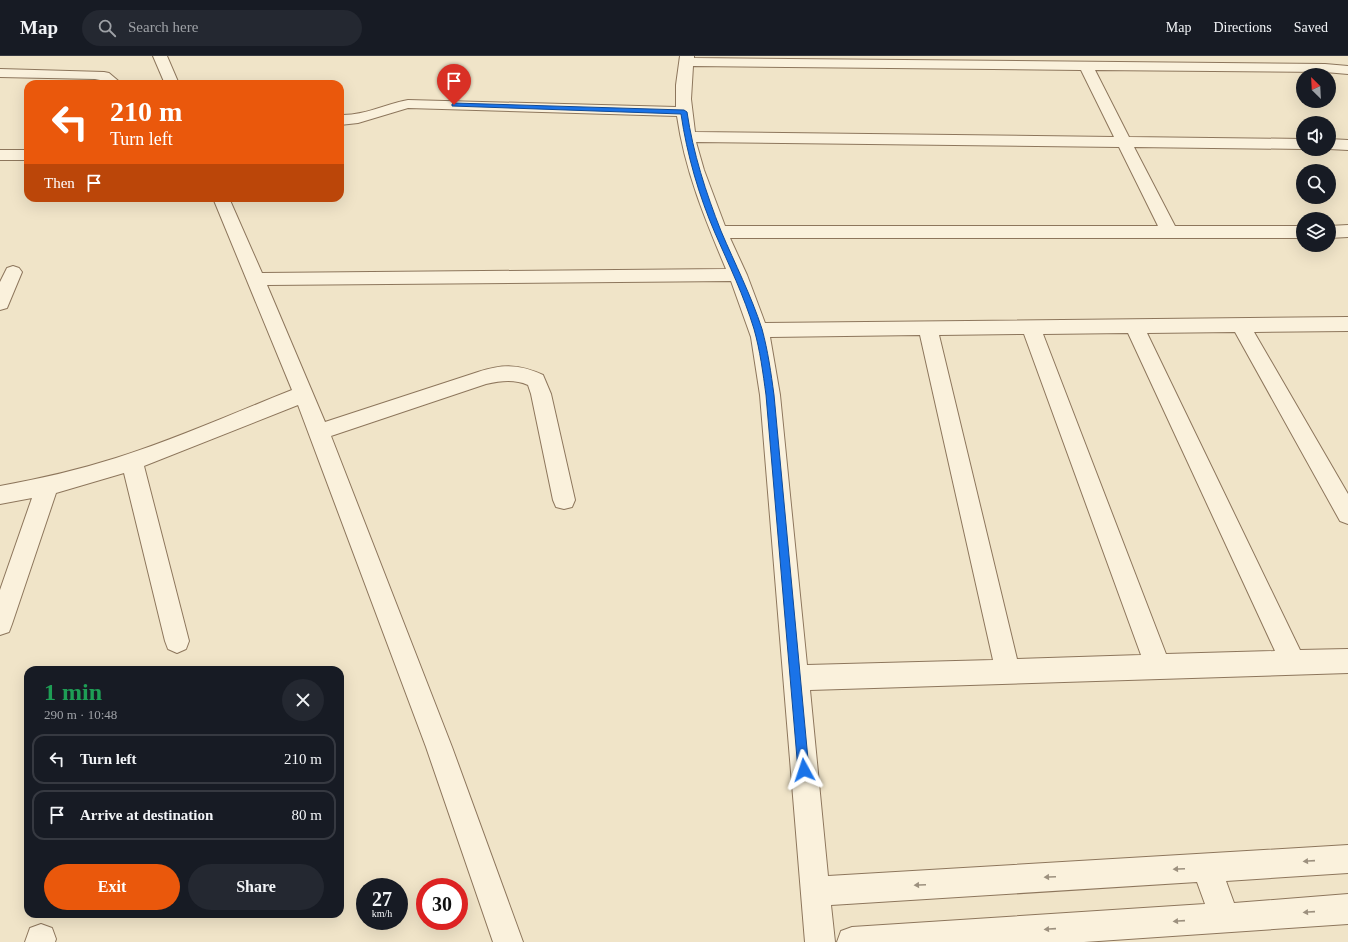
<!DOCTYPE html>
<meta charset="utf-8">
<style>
body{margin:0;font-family:Georgia,serif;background:#242831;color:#f1f3f6;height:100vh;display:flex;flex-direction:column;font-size:15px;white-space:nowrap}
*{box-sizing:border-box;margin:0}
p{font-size:13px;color:#9ea1a6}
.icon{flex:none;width:22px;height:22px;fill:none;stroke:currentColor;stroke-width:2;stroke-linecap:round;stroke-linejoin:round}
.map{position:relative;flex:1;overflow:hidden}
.sheet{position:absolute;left:24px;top:610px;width:320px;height:252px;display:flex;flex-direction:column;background:#171b24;border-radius:12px;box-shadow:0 4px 16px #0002}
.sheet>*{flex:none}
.top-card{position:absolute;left:24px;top:24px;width:320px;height:122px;border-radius:12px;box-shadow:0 4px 16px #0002;background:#ea580c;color:#fff;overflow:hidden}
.needle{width:26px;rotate:336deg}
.fabs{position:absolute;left:1296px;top:12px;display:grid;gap:8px}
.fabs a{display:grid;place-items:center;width:40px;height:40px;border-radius:50%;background:#171b24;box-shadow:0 4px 16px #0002;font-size:20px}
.speed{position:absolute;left:356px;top:822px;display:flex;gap:8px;font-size:20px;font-weight:700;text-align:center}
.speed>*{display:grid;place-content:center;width:52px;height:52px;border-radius:50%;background:#171b24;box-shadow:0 4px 16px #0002;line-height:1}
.speed small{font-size:10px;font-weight:400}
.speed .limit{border:6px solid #d22;background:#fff;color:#111}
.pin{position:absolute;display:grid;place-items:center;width:34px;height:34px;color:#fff;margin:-41px -17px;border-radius:50% 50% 50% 0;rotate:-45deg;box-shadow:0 0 4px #0007}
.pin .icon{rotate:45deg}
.me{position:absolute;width:44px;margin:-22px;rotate:355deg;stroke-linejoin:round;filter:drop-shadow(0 0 3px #0008)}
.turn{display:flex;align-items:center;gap:14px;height:84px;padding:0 20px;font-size:18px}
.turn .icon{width:52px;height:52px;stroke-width:2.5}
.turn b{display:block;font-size:28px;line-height:34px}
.then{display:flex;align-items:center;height:38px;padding:0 20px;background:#0003;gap:8px;font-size:15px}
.round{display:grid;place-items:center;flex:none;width:42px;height:42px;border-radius:21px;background:#242831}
.headline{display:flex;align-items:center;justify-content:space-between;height:68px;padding:0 20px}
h1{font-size:24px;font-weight:600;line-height:30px;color:#1e9e55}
.primary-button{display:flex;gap:8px;margin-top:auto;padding:8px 20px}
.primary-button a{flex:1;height:46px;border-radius:24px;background:#ea580c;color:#fff;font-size:16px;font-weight:600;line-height:46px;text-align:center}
.primary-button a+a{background:#242831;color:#f1f3f6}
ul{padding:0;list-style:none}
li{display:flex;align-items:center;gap:12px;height:50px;margin:0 8px 6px;padding:0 12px;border:2px solid #363941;border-radius:12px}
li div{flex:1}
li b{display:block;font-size:15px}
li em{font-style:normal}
header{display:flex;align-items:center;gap:24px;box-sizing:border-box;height:56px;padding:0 20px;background:#171b24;border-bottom:1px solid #363941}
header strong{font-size:19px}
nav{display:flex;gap:22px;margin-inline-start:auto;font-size:14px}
.search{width:280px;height:36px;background:#242831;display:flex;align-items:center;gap:10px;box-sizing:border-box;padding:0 14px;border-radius:22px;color:#9ea1a6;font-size:15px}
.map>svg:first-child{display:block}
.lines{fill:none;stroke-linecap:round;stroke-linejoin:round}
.minor-casing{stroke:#8d765c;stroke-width:2}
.minor{fill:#faf1dc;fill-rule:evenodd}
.oneway{fill:#9c907e}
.route{fill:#1a73e8;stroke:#114b97}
</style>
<header>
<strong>Map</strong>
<div class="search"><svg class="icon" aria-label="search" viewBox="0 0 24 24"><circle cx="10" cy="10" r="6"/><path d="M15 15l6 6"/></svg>Search here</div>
<nav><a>Map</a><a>Directions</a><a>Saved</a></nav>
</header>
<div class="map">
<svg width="1348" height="886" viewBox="0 0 1348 886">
<rect width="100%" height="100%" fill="#f0e4c8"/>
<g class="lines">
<defs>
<path id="minor" d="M 153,0 L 167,0 L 179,28 L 165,28 Z
M 680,0 L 694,0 L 694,2 L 1325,8 L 1348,10 L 1348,18 L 1325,16 L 1095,14 L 1129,81 L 1303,83 L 1303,93 L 1134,91 L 1175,170 L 1303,170 L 1303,182 L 730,182 L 747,219 L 765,267 L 1348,261 L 1348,275 L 1254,276 L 1348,438 L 1348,468 L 1340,465 L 1235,276 L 1147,277 L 1300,594 L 1348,593 L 1348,617 L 810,634 L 828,820 L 1348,789 L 1348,817 L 1226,825 L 1234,847 L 1348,838 L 1348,868 L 1084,886 L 837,886 L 841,875 L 852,871 L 1205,848 L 1197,826 L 831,849 L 835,886 L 805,886 L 760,339 L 751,281 L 731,225 L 267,229 L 325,366 L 478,316 C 503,308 519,308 543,319 L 551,338 L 575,444 L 572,451 L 564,453 L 556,451 L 553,444 L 531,338 L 528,329 C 514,323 501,325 486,328 L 331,380 L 452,691 L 523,886 L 493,886 L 426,691 L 298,349 L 144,410 L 189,585 L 186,593 L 177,597 L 168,593 L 165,585 L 124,417 L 56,437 L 12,568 L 9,576 L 0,579 L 0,534 L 32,442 L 0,448 L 0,430 C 39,423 78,414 116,402 C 176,383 234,357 292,334 L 213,142 L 229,142 L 262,217 L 726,213 C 705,163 685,115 677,60 L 408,52 L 358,67 L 340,69 L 340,59 C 364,60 385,48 408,44 L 676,51 L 676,29 ZM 693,10 L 1081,14 L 1114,81 L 695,76 L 691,43 ZM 696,86 L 1119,91 L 1158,170 L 725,170 L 704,114 ZM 1128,277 L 1275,595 L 1166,598 L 1043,278 ZM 1024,278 L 1141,599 L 1017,603 L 939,279 ZM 920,279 L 993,604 L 807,609 L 780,339 L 770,281 Z
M 0,13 L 104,16 L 109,17 L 122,28 L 106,28 L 100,24 L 95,23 L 0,21 Z
M 1329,83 L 1348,84 L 1348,94 L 1329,93 Z
M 0,94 L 28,94 L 28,104 L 0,104 Z
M 1348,169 L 1348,181 L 1329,182 L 1329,170 Z
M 13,210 L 19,212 L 22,216 L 7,252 L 0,254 L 0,226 L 7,212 Z
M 41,868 L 52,872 L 56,883 L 55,886 L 25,886 L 30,872 Z"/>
</defs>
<use href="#minor" class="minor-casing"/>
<use href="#minor" class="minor"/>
</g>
<defs><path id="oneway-solid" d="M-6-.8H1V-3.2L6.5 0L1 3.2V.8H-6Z"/></defs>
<g class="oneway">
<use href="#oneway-solid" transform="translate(1309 805) rotate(176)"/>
<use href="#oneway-solid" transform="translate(1179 813) rotate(177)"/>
<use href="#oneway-solid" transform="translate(1050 821) rotate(177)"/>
<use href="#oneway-solid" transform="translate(920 829) rotate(177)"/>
<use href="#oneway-solid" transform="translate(1309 856) rotate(176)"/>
<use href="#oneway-solid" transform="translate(1179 865) rotate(176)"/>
<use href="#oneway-solid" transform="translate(1050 873) rotate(176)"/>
</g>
<path class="route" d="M 454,47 L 684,54 L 687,56 C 693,97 706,137 721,175 C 735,208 751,239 762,273 C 768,295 771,317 774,339 L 809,714 L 807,717 L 804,719 L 800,717 L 798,714 L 766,339 C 763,317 760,294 754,273 C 744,240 729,209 715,177 C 699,140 687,99 681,58 L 452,50 L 452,48 Z"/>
</svg>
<div class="fabs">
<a><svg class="needle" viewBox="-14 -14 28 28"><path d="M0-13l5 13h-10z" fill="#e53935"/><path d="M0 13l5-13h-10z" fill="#9ea1a6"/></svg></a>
<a><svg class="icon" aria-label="sound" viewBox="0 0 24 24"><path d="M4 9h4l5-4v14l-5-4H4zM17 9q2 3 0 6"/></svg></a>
<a><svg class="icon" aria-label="search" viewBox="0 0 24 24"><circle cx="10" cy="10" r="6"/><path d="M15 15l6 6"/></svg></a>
<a><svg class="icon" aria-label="layers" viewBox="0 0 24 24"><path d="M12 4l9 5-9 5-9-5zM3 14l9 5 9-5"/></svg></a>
</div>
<div class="speed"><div>27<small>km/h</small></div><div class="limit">30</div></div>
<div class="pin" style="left:454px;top:49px;background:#d93025"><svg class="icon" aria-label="arrive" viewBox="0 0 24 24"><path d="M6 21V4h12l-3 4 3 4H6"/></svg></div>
<svg class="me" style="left:804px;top:714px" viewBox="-20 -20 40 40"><path d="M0-17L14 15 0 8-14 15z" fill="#1a73e8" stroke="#fff" stroke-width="4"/></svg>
<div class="top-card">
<div class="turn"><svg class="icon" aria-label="left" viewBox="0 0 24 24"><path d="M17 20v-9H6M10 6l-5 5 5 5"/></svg><div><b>210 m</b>Turn left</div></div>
<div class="then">Then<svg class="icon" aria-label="arrive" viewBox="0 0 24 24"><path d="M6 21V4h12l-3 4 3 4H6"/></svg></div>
</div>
<section class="sheet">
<div class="headline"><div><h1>1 min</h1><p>290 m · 10:48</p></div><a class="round"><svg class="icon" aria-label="close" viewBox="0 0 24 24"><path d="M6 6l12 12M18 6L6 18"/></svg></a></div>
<ul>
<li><svg class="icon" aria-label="left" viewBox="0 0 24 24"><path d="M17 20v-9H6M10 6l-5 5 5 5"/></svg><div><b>Turn left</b></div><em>210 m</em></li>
<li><svg class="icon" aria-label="arrive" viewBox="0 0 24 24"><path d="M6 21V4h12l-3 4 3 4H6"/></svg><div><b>Arrive at destination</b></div><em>80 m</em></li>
</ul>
<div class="primary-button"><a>Exit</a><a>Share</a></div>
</section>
</div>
